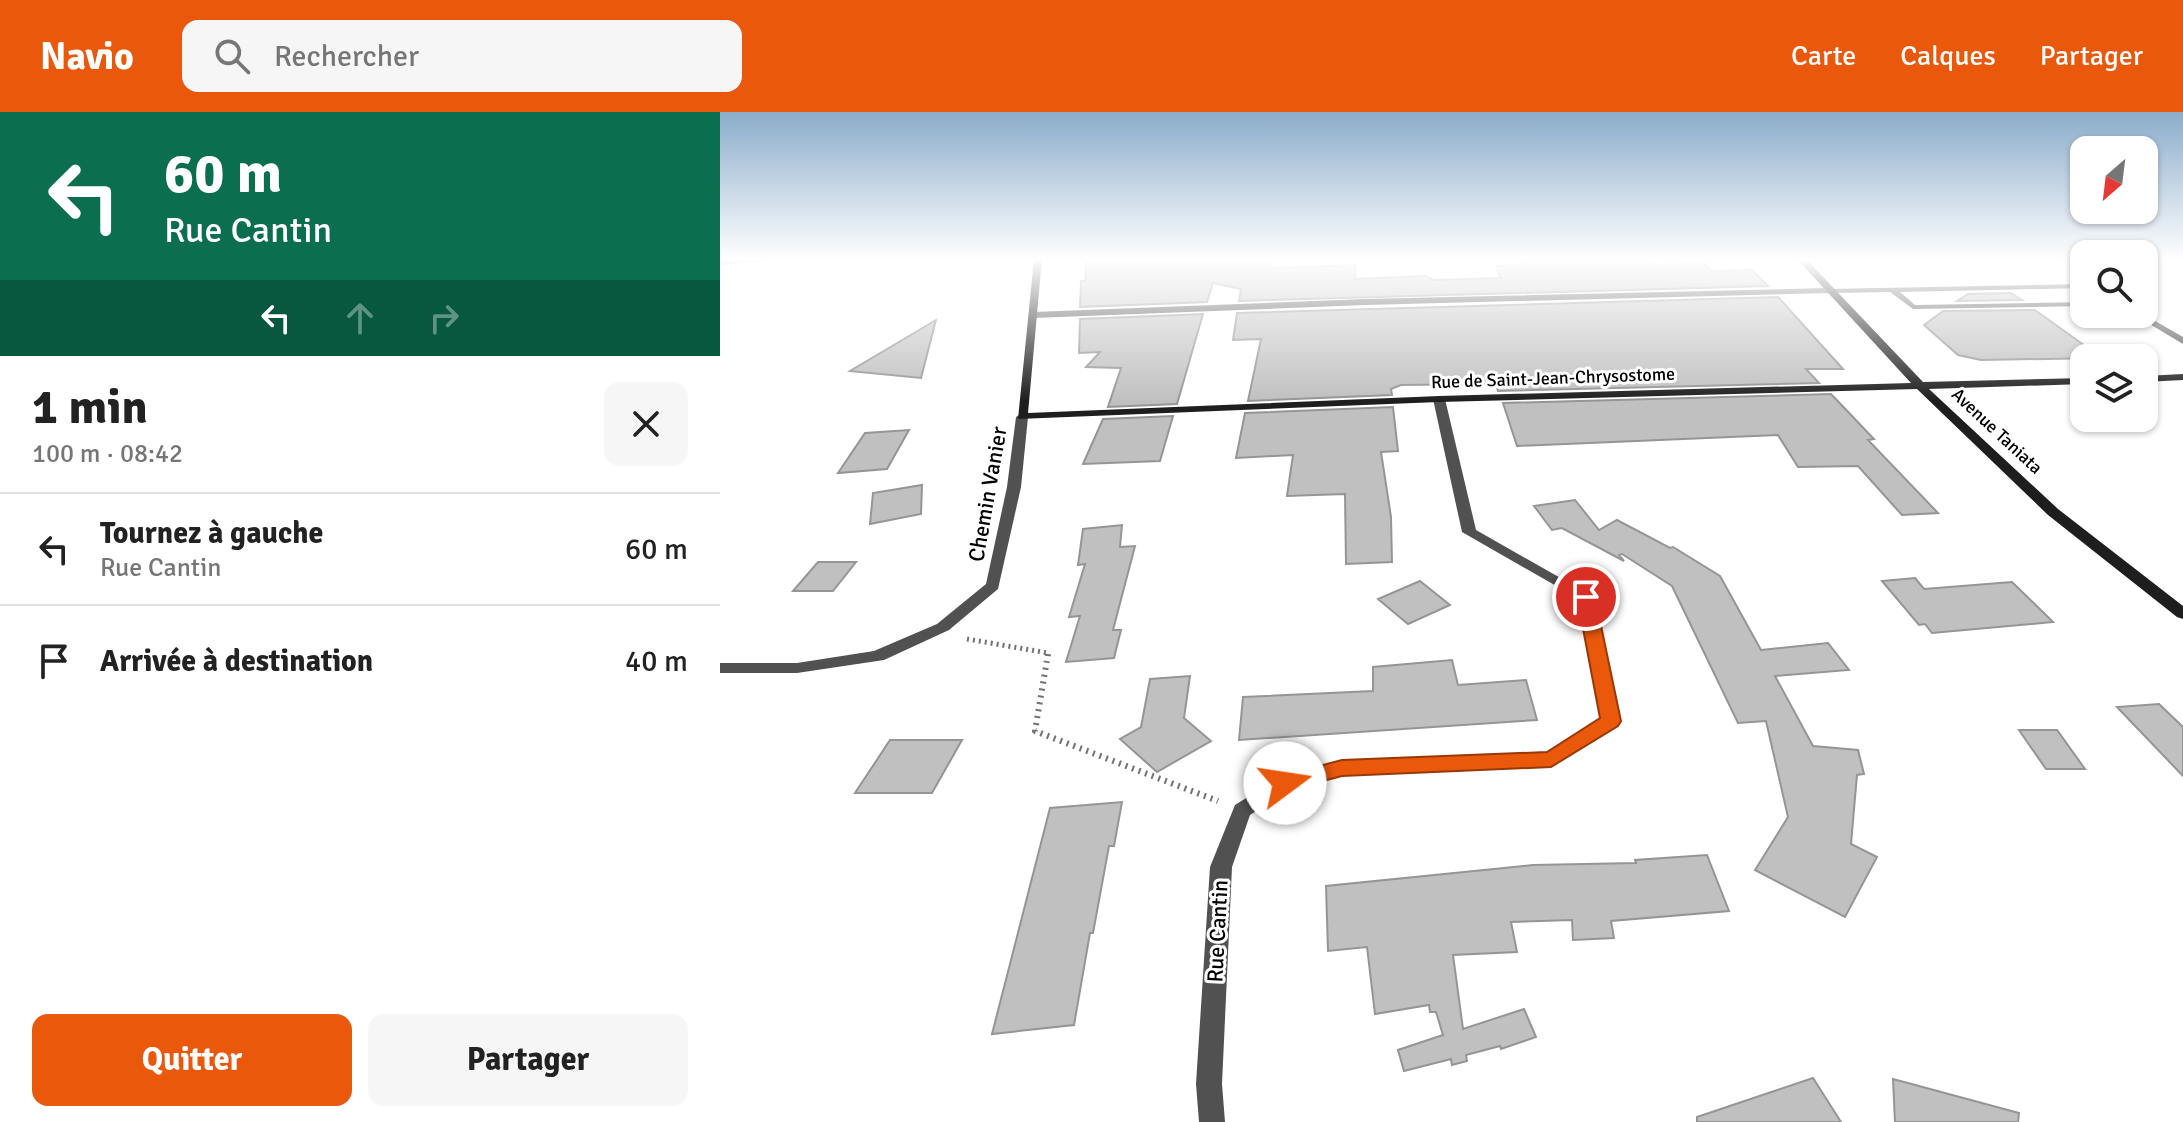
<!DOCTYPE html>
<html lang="fr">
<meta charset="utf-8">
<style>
body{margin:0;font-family:Signika,sans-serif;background:#f6f6f6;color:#222;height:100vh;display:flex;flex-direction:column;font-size:30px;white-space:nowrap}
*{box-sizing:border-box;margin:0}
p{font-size:26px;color:#767676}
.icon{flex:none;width:44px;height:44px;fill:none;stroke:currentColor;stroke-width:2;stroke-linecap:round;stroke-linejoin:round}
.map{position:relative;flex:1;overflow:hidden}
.details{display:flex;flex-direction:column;background:#fff;width:720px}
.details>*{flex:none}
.banner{background:#0b6e4f;color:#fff;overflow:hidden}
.needle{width:52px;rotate:208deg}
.tools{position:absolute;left:1350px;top:24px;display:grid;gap:16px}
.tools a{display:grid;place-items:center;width:88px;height:88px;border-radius:16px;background:#fff;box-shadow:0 2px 6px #0004;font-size:40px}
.pin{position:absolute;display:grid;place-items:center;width:68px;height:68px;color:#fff;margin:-34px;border:4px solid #fff;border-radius:50%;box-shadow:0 2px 8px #0007}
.me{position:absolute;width:88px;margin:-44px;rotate:76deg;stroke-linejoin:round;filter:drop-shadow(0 0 6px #0008)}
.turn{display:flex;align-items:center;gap:28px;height:168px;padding:0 32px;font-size:36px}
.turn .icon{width:104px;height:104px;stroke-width:2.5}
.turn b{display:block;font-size:56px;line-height:68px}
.lanes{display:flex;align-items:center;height:76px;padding:0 32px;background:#0003;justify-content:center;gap:40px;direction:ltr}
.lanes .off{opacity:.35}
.round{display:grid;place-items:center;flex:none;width:84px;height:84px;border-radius:16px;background:#f6f6f6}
.headline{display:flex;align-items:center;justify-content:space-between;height:136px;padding:0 32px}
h1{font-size:48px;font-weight:800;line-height:60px}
.primary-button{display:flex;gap:16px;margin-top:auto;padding:16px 32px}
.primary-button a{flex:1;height:92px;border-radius:16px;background:#ea580c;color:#fff;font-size:32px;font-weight:800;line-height:92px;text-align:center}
.primary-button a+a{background:#f6f6f6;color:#222}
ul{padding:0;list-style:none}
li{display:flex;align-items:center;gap:24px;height:112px;padding:0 32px;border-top:2px solid #e0e0e0}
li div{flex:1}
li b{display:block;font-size:30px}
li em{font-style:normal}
header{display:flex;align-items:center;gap:48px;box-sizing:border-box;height:112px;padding:0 40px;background:#ea580c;color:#fff}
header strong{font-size:38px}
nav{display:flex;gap:44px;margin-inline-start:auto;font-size:28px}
.search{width:560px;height:72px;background:#f6f6f6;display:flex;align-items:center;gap:20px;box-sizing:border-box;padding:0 28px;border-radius:16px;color:#767676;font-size:30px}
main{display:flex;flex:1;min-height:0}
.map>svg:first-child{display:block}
.building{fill:#c0c0c0;stroke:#959595;stroke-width:2}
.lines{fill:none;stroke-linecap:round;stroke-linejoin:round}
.path-far1{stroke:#737373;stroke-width:5;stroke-dasharray:2 4;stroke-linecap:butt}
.path{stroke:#737373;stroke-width:6;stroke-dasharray:2 5;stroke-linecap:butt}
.lane{fill:#515151;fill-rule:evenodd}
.street{fill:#515151;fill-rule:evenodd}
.secondary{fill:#1e1e1e;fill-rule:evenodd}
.route{fill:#ea580c;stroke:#983908;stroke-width:2}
.labels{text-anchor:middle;stroke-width:6;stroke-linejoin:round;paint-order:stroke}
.far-street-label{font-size:18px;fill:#000;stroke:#fff}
.street-label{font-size:22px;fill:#000;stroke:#fff}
</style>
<header>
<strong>Navio</strong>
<div class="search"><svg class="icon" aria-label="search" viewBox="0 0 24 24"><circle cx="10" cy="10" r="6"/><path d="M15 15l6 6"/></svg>Rechercher</div>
<nav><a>Carte</a><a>Calques</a><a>Partager</a></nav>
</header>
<main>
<section class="details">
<div class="banner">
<div class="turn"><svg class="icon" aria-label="left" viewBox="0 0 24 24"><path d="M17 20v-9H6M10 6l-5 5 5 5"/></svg><div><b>60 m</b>Rue Cantin</div></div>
<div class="lanes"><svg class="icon" aria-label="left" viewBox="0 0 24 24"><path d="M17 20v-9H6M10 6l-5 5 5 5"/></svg><svg class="icon off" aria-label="ahead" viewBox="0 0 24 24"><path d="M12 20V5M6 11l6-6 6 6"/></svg><svg class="icon off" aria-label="right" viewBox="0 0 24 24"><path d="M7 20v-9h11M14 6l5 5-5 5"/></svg></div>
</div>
<div class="headline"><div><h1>1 min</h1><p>100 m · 08:42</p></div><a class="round"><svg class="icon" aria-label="close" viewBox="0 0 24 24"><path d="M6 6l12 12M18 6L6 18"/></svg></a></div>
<ul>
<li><svg class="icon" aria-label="left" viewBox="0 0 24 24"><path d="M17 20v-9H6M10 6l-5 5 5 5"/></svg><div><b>Tournez à gauche</b><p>Rue Cantin</p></div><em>60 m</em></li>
<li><svg class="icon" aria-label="arrive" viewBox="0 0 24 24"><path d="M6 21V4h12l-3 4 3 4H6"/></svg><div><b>Arrivée à destination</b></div><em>40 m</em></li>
</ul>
<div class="primary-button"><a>Quitter</a><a>Partager</a></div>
</section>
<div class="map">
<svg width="1463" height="1010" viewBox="0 0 1463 1010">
<rect width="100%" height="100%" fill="#fff"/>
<path class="building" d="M 367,147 L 552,147 L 549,156 L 636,153 L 635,167 L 706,164 L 713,168 L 781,166 L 776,154 L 802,153 L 801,149 L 931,147 L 935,153 L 985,152 L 992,159 L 1032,158 L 1048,174 L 519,189 L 521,177 L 493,171 L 487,190 L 360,195 L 361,169 L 365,169 Z
M 1291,181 L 1302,188 L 1237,189 L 1248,182 Z
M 1058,185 L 1123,257 L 1086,257 L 1099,271 L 778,279 L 776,272 L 681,273 L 671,277 L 672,283 L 528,289 L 541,227 L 513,228 L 517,201 Z
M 1315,198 L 1382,246 L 1261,248 L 1238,243 L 1204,213 L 1223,199 Z
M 483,202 L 457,292 L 388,295 L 401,256 L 366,255 L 380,240 L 359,241 L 360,207 Z
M 216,208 L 201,266 L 130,259 Z
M 1111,282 L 1154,327 L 1148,328 L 1218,401 L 1182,403 L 1138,354 L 1078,355 L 1058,323 L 797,334 L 783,291 Z
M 673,295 L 678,339 L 661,340 L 671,405 L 672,450 L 626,452 L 625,382 L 567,384 L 573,343 L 516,346 L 525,301 Z
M 453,304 L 440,349 L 363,352 L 383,307 Z
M 189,318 L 167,357 L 118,361 L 145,321 Z
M 202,373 L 201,402 L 150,412 L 153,381 Z
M 855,388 L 879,418 L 897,408 L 950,436 L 953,435 L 1000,464 L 1041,538 L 1108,531 L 1129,558 L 1055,564 L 1093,634 L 1138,638 L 1144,662 L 1137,663 L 1131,732 L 1157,745 L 1125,805 L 1035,758 L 1068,705 L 1046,609 L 1018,611 L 952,474 L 902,442 L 899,443 L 904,449 L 842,416 L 832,418 L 814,394 Z
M 402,413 L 400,435 L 415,434 L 393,518 L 401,518 L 394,546 L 346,550 L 360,504 L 349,505 L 365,452 L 358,453 L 363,417 Z
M 98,450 L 136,450 L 113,479 L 73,479 Z
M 1195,466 L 1204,477 L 1292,470 L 1333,510 L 1212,521 L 1205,512 L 1199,513 L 1162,469 Z
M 700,469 L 730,493 L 688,512 L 658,487 Z
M 732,548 L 738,573 L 806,568 L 817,608 L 519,628 L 523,585 L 653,579 L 653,555 Z
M 470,564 L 464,606 L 491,629 L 437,660 L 400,627 L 421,615 L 430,567 Z
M 1439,592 L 1463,615 L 1463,664 L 1397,595 Z
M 1299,618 L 1337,618 L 1365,657 L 1326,657 Z
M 170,628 L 242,628 L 212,681 L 135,681 Z
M 402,690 L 394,734 L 389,734 L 373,821 L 370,821 L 354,913 L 272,922 L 330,696 Z
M 987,743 L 1009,799 L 891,809 L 894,826 L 853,828 L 852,808 L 791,810 L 797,840 L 733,843 L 743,917 L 804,897 L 816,925 L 781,937 L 780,934 L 746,943 L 747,949 L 732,953 L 731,947 L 684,959 L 678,938 L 723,923 L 716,900 L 710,900 L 709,893 L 655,902 L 647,835 L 608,839 L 606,774 L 813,753 L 916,751 L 915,748 Z
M 1093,966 L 1121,1010 L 977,1010 L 977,1005 Z
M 1173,967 L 1299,1001 L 1298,1010 L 1175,1010 Z"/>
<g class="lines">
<path class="path-far1" d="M 247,527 L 328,541 L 328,544"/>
<path class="path" d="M 328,542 L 315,619 L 498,689"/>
<path class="lane" d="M 1364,172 L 1364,176 L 1180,180 L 1195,193 L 1364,190 L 1364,194 L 1193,197 L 1170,180 L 1108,181 L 1104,179 L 1108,177 Z
M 1413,202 L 1423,202 L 1463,225 L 1463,232 Z"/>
<path class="street" d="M 0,147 L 61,147 L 0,153 Z
M 1108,176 L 1113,179 L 1111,181 L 645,193 L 313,206 L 308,203 L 313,200 L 645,187 Z
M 715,285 L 725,287 L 756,418 L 874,485 L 900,609 L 897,613 L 831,654 L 622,663 L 571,677 L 530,703 L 512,755 L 502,972 L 505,1010 L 479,1010 L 476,972 L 490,755 L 515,693 L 558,666 L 622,649 L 827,640 L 881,607 L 859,487 L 742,420 L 713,287 Z
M 302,301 L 308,305 L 301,375 L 278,477 L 229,518 L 164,548 L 77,561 L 0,561 L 0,551 L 77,551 L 154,539 L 217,512 L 266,472 L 287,375 L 296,305 Z"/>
<path class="secondary" d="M 314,147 L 322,147 L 308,301 L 719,284 L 1191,271 L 1077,147 L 1086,147 L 1203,270 L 1364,266 L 1364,272 L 1209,277 L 1338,397 L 1463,494 L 1463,507 L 1457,505 L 1328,403 L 1197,277 L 719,290 L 298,307 Z
M 1463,262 L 1463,268 L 1424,270 L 1424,264 Z"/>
</g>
<linearGradient id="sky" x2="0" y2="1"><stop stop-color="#8baccb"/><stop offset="0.51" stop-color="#fff"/><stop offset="1" stop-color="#fff" stop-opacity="0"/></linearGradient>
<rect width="1463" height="289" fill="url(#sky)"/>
<path class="route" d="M 866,480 L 875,485 L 901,609 L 898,614 L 831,655 L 622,664 L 565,679 L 557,676 L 554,671 L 557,665 L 622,648 L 827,640 L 880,606 L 857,485 Z"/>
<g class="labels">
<g class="far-street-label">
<text transform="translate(833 266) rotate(-2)" y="6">Rue de Saint-Jean-Chrysostome</text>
<text transform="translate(1277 319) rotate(43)" y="6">Avenue Taniata</text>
</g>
<g class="street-label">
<text transform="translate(267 382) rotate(-80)" y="8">Chemin Vanier</text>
<text transform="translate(497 819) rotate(-87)" y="8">Rue Cantin</text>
</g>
</g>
</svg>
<div class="tools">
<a><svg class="needle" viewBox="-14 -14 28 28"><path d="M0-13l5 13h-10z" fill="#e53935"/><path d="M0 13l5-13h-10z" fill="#767676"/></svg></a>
<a><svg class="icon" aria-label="search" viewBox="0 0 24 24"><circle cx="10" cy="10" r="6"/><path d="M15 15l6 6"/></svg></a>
<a><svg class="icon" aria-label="layers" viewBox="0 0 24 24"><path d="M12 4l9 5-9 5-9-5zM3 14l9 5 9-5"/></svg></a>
</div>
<div class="pin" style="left:866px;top:485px;background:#d93025"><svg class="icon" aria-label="arrive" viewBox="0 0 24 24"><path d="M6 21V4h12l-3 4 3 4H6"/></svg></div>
<svg class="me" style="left:565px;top:671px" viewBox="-20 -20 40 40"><circle r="19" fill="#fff"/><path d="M0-13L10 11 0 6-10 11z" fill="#ea580c"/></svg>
</div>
</main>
